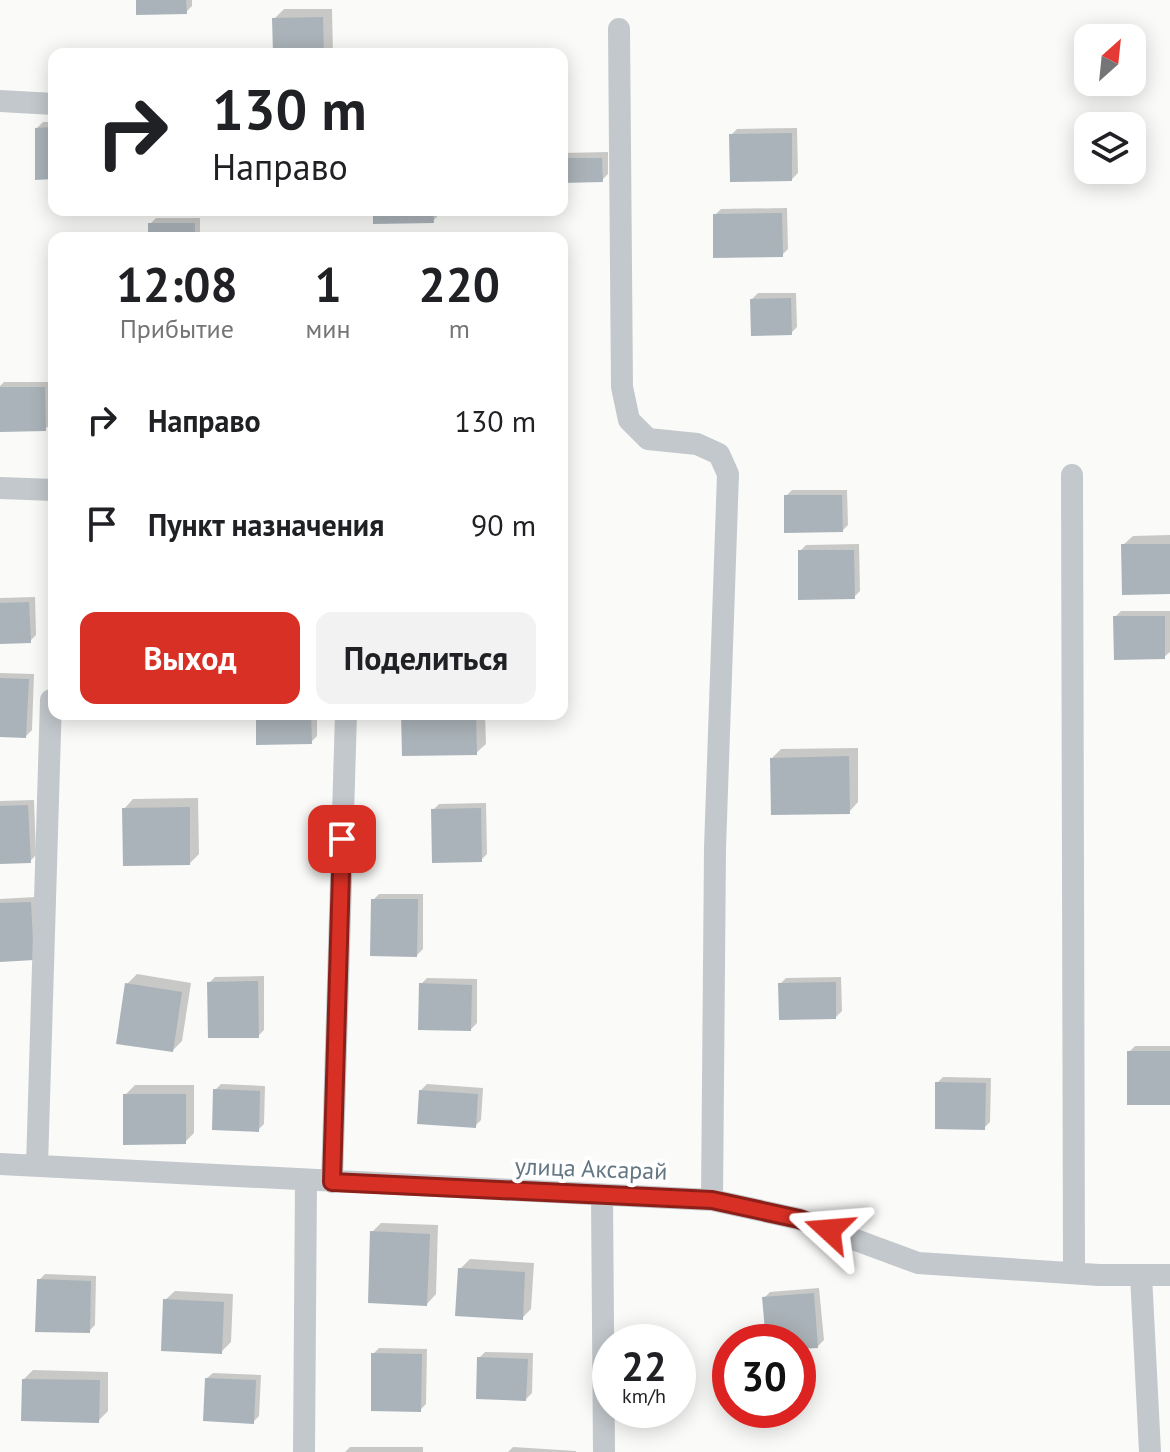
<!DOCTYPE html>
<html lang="ru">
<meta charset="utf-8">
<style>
body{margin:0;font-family:"PT Sans",sans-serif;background:#f2f2f2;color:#202124;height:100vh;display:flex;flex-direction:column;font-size:30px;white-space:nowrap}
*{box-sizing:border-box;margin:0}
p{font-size:26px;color:#757577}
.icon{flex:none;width:44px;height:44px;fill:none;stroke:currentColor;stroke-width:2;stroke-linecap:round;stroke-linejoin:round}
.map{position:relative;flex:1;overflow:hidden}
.panel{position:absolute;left:48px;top:232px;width:520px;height:488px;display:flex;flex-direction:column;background:#fff;border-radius:16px;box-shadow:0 4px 20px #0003}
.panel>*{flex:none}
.top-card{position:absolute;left:48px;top:48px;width:520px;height:168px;border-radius:16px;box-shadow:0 4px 20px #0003;background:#fff;color:#202124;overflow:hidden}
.needle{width:52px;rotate:27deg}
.tools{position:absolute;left:1074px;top:24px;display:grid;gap:16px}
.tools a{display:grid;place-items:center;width:72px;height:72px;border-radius:16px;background:#fff;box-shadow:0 4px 20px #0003;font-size:40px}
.speed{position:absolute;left:592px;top:1324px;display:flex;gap:16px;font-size:40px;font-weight:700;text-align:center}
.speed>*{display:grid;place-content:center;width:104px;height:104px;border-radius:50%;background:#fff;box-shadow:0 4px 20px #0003;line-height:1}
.speed small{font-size:20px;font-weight:400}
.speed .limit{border:12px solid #d22;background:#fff;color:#111}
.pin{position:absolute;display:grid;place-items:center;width:68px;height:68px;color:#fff;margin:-34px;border-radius:16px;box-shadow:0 4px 12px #0006}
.me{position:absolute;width:88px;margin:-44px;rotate:289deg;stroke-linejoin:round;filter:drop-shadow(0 0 6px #0008)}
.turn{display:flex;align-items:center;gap:28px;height:168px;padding:0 32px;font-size:36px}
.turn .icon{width:104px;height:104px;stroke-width:2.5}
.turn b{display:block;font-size:56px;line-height:68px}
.eta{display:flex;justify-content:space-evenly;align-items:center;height:136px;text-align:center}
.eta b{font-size:48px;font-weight:800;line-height:56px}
.action{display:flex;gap:16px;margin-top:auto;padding:16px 32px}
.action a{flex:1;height:92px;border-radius:16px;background:#d93025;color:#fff;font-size:32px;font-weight:800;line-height:92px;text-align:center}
.action a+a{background:#f2f2f2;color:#202124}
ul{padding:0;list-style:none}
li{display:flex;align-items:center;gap:24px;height:104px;padding:0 32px}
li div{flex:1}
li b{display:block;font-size:30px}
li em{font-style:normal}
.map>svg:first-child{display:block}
.shadow{fill:#0003}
.building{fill:#aab3b9}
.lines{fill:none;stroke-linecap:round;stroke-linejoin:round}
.minor{stroke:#c3c8cc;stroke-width:22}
.route-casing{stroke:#8d1f18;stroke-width:20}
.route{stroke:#d93025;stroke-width:14}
.labels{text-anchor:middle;stroke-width:8;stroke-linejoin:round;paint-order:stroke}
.street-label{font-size:24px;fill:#657683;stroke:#fff}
</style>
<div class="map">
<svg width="1170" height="1452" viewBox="0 0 1170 1452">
<rect width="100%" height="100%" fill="#fafaf8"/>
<path class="shadow" d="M 138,0 L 192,0 L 192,6 L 186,12 Z
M 284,9 L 332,9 L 333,54 L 275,54 L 274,19 Z
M 43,122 L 54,122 L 54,177 L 37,128 Z
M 797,128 L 798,173 L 792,179 L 731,135 L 737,129 Z
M 608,152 L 608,174 L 602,180 L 562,181 L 562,153 Z
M 787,208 L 788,249 L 782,255 L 715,215 L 721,209 Z
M 375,210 L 442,210 L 442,211 L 433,221 Z
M 156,218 L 200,218 L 200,238 L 150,238 L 150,224 Z
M 339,237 L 339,238 L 296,238 L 297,237 Z
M 758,293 L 796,293 L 797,327 L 791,333 L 752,299 Z
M 4,382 L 50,382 L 51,424 L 45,429 L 0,430 L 0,386 Z
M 792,490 L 847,490 L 848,525 L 842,531 L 786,496 Z
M 1170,535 L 1170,592 L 1123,545 L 1133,536 Z
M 859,544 L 860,591 L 854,597 L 800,551 L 806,545 Z
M 35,597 L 36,635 L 30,641 L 0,642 L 0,598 Z
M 1121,611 L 1170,611 L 1170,652 L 1164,657 L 1115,617 Z
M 0,673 L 34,674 L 32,730 L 26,736 L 0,735 Z
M 258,714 L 317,714 L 317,736 L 311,742 Z
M 403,714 L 485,714 L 486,744 L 476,753 Z
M 858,748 L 858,802 L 849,812 L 772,758 L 781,749 Z
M 198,798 L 199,854 L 190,863 L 124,809 L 133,799 Z
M 34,800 L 36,855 L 30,861 L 0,862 L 0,801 Z
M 486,803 L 487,854 L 481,860 L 433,810 L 439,804 Z
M 379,894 L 423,894 L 423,949 L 417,955 L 373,900 Z
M 36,897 L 39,952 L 0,960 L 0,899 Z
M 137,974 L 191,983 L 182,1041 L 173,1050 L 127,984 Z
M 264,976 L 264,1030 L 258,1036 L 209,983 L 215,977 Z
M 841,977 L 842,1011 L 836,1017 L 780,984 L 786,978 Z
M 427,978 L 477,979 L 477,1023 L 471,1029 L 421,984 Z
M 1135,1046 L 1170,1046 L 1170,1103 L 1129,1052 Z
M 943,1077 L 991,1078 L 990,1122 L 984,1128 L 937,1083 Z
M 221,1084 L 265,1086 L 264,1124 L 258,1130 L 215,1090 Z
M 427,1084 L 483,1088 L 481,1120 L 475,1126 L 421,1090 Z
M 135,1085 L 194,1085 L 194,1133 L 185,1142 L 125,1095 Z
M 381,1223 L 438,1225 L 436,1294 L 427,1304 L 372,1232 Z
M 470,1259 L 534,1263 L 531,1309 L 522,1318 L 460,1269 Z
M 45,1274 L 96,1276 L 95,1325 L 89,1331 L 39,1280 Z
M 819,1288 L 824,1340 L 818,1346 L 798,1347 L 798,1342 L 768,1342 L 764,1298 L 770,1292 Z
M 175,1291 L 233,1294 L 231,1342 L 221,1352 L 165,1300 Z
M 379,1348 L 427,1349 L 426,1404 L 420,1410 L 373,1354 Z
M 485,1352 L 533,1353 L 532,1393 L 526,1399 L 479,1358 Z
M 33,1370 L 108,1372 L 108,1411 L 98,1421 L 24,1379 Z
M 213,1373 L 261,1375 L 259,1416 L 253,1422 L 207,1378 Z
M 350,1447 L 423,1447 L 423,1452 L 345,1452 Z
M 513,1447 L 576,1451 L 576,1452 L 508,1452 Z"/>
<path class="building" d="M 136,0 L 186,0 L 187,14 L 136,15 Z
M 323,17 L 324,54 L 273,54 L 272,18 Z
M 54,127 L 54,179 L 35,180 L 35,128 Z
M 792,133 L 792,181 L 730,182 L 729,134 Z
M 562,158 L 602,158 L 603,182 L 562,183 Z
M 373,210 L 433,210 L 434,223 L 373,224 Z
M 782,213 L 783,257 L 713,258 L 713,214 Z
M 148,223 L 195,223 L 195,238 L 148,238 Z
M 791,298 L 792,335 L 751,336 L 750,299 Z
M 0,387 L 45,387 L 46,431 L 0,432 Z
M 784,495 L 842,495 L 843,532 L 784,533 Z
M 1121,544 L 1170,544 L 1170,594 L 1122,595 Z
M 798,550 L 854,550 L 855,599 L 798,600 Z
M 29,602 L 31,643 L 0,644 L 0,603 Z
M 1113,616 L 1165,616 L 1165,659 L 1114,660 Z
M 0,678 L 29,679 L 26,738 L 0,737 Z
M 256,714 L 311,714 L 312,744 L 256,745 Z
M 401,714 L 476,714 L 477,755 L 402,756 Z
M 849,756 L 850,814 L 771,815 L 770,758 Z
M 28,805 L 31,863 L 0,864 L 0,806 Z
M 190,807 L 190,865 L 123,866 L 122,808 Z
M 481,808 L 482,862 L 432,863 L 431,809 Z
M 371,899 L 418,899 L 417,957 L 370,956 Z
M 31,902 L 34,960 L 0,962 L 0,903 Z
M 258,981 L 259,1038 L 208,1038 L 207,982 Z
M 836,982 L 836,1019 L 779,1020 L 778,983 Z
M 125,983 L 182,992 L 173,1052 L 116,1044 Z
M 419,983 L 472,985 L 471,1031 L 418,1030 Z
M 1127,1051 L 1170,1051 L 1170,1105 L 1127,1105 Z
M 935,1082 L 986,1083 L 985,1130 L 935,1129 Z
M 213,1089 L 260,1091 L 259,1132 L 212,1130 Z
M 419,1090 L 478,1094 L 476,1128 L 417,1124 Z
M 123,1094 L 186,1094 L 186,1144 L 123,1145 Z
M 370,1231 L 430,1234 L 427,1306 L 368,1303 Z
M 458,1268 L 525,1272 L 523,1320 L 455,1316 Z
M 37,1279 L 91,1281 L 90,1333 L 35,1332 Z
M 814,1293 L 818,1348 L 798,1349 L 798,1342 L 766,1342 L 762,1297 Z
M 163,1299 L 224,1302 L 222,1354 L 161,1351 Z
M 371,1353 L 422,1354 L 421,1412 L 371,1411 Z
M 477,1357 L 528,1359 L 526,1401 L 476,1399 Z
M 205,1378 L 256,1380 L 254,1424 L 203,1421 Z
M 22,1379 L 100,1380 L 99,1423 L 21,1421 Z"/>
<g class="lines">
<path class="minor" d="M 619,29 L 622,387 L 629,420 L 648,439 L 697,444 L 719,454 L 728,474 L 715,848 L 712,1200
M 0,101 L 54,104
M 1072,475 L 1074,1273
M 0,488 L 54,490
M 0,1164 L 712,1200 L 799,1219 L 918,1263 L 1099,1275 L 1170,1275
M 37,1166 L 51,700
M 332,1182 L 346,714
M 602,1197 L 604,1452
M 1141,1275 L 1150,1452
M 304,1452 L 306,1181"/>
</g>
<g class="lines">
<defs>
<path id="route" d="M 342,839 L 332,1182 L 712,1200 L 799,1219 L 829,1230"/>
</defs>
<use href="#route" class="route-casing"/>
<use href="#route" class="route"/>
</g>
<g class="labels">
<g class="street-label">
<text transform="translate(591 1169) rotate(2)" y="8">улица Аксарай</text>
</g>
</g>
</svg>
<div class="tools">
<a><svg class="needle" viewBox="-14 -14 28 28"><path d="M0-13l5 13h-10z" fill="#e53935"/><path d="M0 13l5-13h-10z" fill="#757577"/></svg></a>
<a><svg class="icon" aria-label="layers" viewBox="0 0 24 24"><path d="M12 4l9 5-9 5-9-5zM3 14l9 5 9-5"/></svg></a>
</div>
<div class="speed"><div>22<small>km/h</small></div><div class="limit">30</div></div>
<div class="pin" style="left:342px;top:839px;background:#d93025"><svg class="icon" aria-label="arrive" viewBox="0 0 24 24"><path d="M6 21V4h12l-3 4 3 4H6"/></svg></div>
<svg class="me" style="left:829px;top:1230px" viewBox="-20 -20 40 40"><path d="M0-17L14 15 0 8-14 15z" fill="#d93025" stroke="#fff" stroke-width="4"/></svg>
<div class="top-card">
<div class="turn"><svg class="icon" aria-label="right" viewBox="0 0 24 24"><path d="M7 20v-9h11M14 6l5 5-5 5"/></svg><div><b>130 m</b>Направо</div></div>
</div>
<section class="panel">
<div class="eta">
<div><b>12:08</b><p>Прибытие</p></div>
<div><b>1</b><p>мин</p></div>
<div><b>220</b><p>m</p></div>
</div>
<ul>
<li><svg class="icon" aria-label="right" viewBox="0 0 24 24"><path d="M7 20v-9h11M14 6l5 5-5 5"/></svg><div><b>Направо</b></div><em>130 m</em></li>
<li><svg class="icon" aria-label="arrive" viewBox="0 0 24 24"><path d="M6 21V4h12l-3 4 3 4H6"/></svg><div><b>Пункт назначения</b></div><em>90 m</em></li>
</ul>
<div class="action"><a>Выход</a><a>Поделиться</a></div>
</section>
</div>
